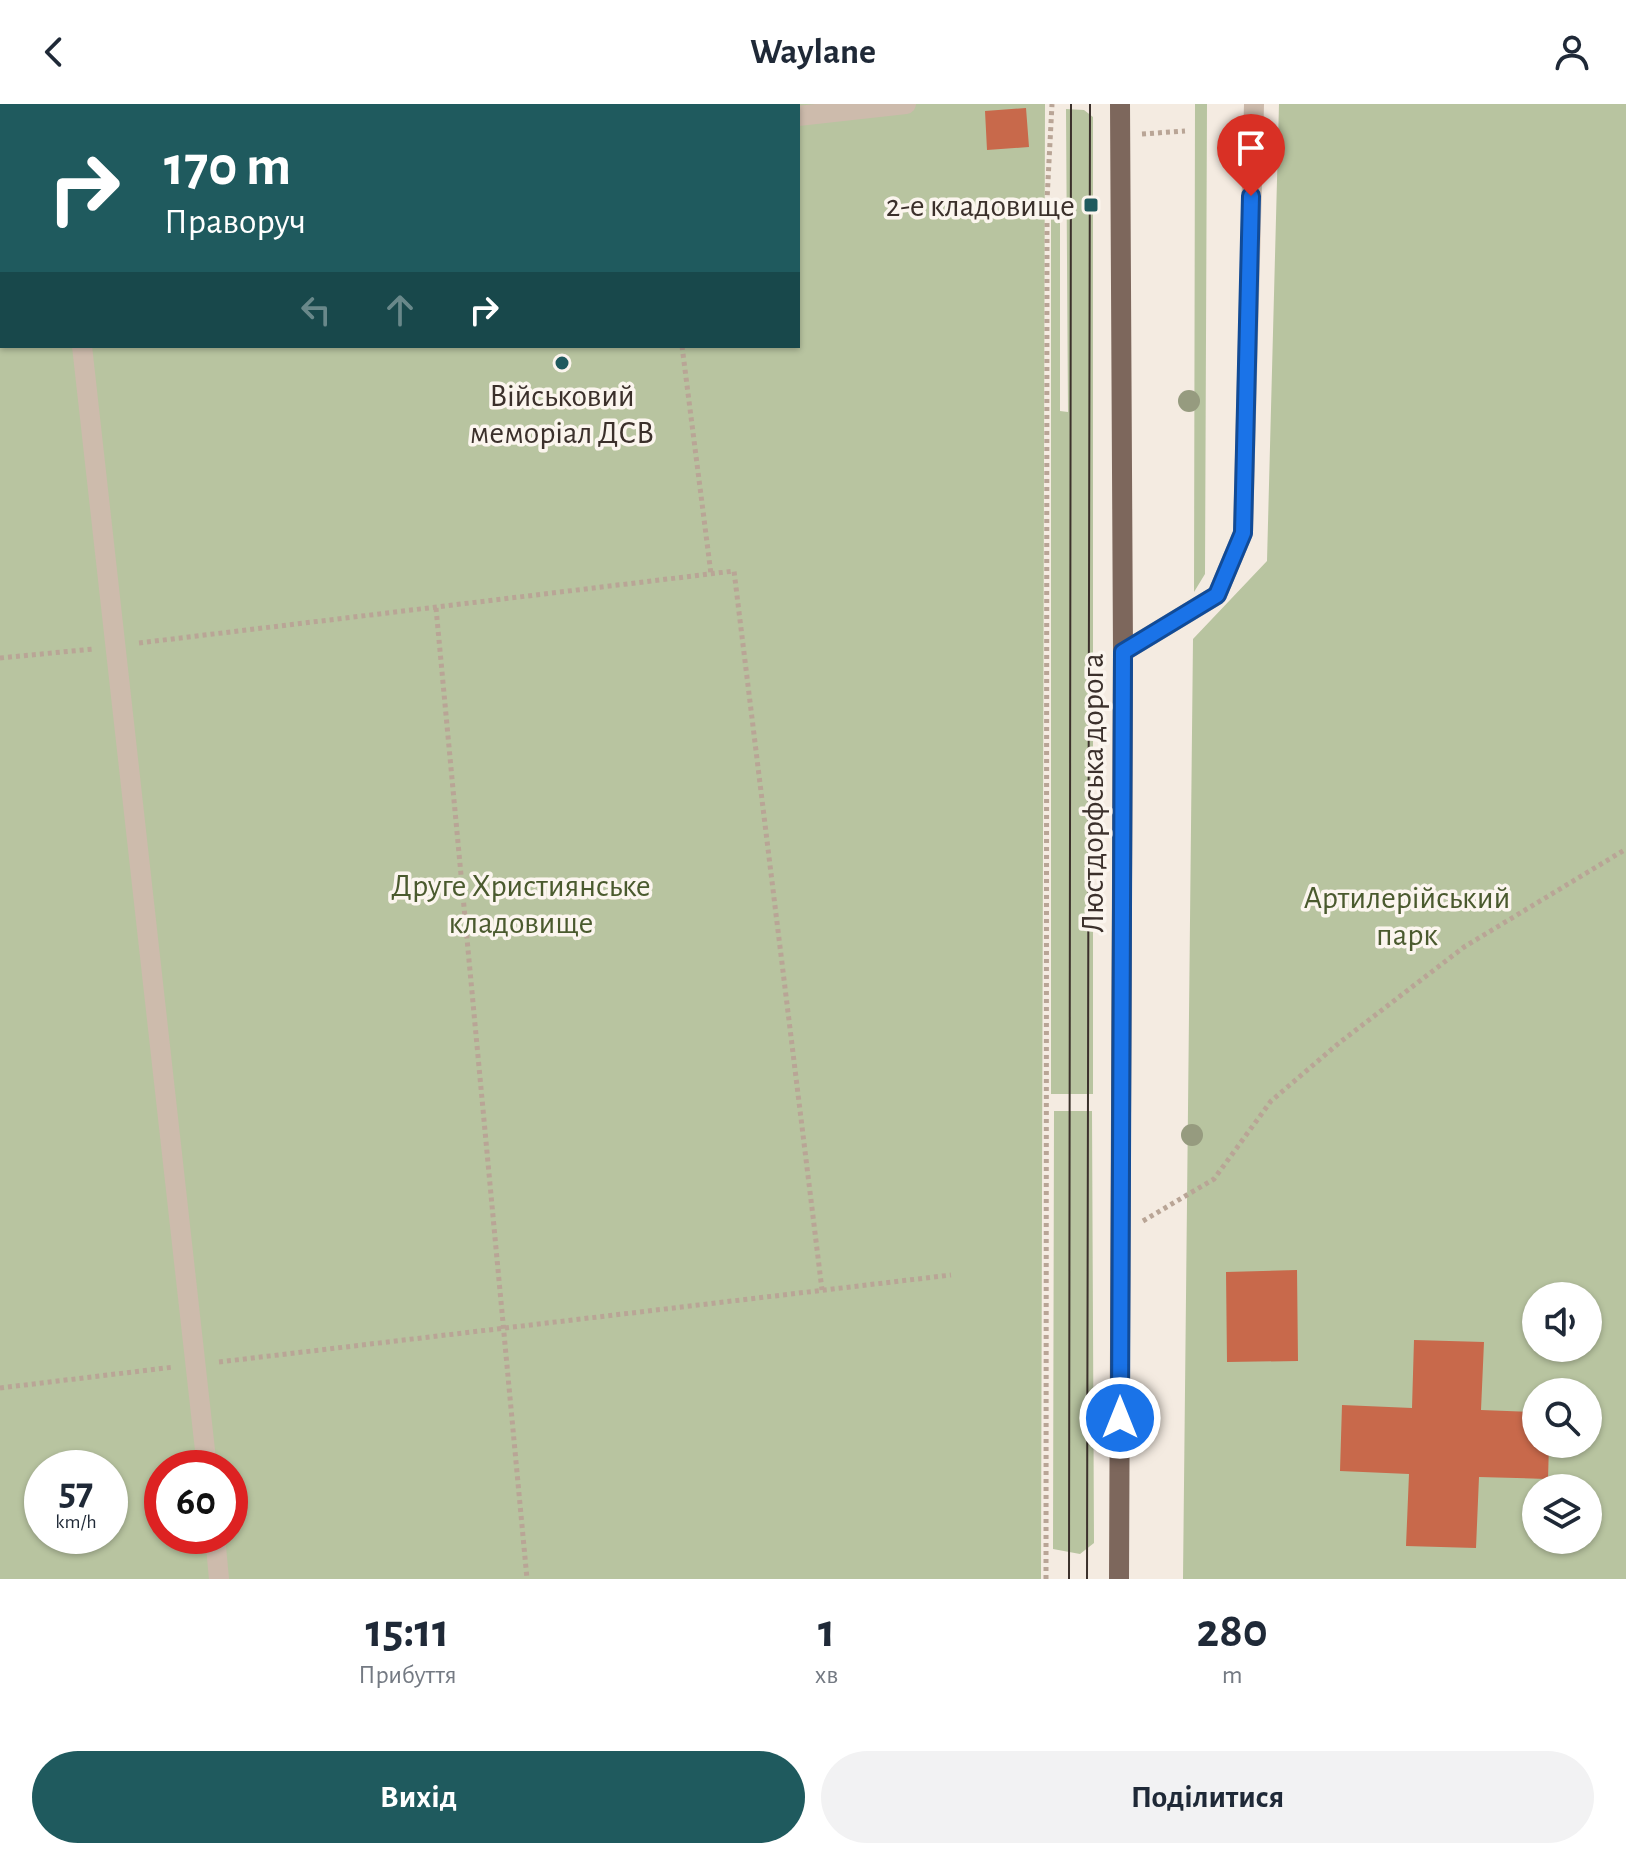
<!DOCTYPE html>
<html lang="uk">
<meta charset="utf-8">
<style>
body{margin:0;font-family:"Alegreya Sans",sans-serif;background:#f2f2f3;color:#1f2937;height:100vh;display:flex;flex-direction:column;font-size:30px;white-space:nowrap}
*{box-sizing:border-box;margin:0}
p{font-size:26px;color:#747a83}
.icon{flex:none;width:44px;height:44px;fill:none;stroke:currentColor;stroke-width:2;stroke-linecap:round;stroke-linejoin:round}
.map{position:relative;height:1475px;overflow:hidden}
.details{display:flex;flex-direction:column;background:#fff;flex:1}
.details>*{flex:none}
.banner{position:absolute;left:0px;top:0px;width:800px;height:244px;box-shadow:0 2px 6px #0004;background:#1f5a5e;color:#fff;overflow:hidden}
.buttons{position:absolute;left:1522px;top:1178px;display:grid;gap:16px}
.buttons a{display:grid;place-items:center;width:80px;height:80px;border-radius:50%;background:#fff;box-shadow:0 2px 6px #0004;font-size:40px}
.speed{position:absolute;left:24px;top:1346px;display:flex;gap:16px;font-size:40px;font-weight:700;text-align:center}
.speed>*{display:grid;place-content:center;width:104px;height:104px;border-radius:50%;background:#fff;box-shadow:0 2px 6px #0004;line-height:1}
.speed small{font-size:20px;font-weight:400}
.speed .limit{border:12px solid #d22;background:#fff;color:#111}
.pin{position:absolute;display:grid;place-items:center;width:68px;height:68px;color:#fff;margin:-82px -34px;border-radius:50% 50% 50% 0;rotate:-45deg;box-shadow:0 0 8px #0007}
.pin .icon{rotate:45deg}
.me{position:absolute;width:88px;margin:-44px;rotate:0deg;stroke-linejoin:round;filter:drop-shadow(0 0 6px #0008)}
.turn{display:flex;align-items:center;gap:28px;height:168px;padding:0 32px;font-size:36px}
.turn .icon{width:104px;height:104px;stroke-width:2.5}
.turn b{display:block;font-size:56px;line-height:68px}
.lanes{display:flex;align-items:center;height:76px;padding:0 32px;background:#0003;justify-content:center;gap:40px;direction:ltr}
.lanes .off{opacity:.35}
.eta{display:flex;justify-content:space-evenly;align-items:center;height:136px;text-align:center}
.eta b{font-size:48px;font-weight:600;line-height:56px}
.action{display:flex;gap:16px;margin-top:auto;padding:16px 32px}
.action a{flex:1;height:92px;border-radius:48px;background:#1f5a5e;color:#fff;font-size:32px;font-weight:600;line-height:92px;text-align:center}
.action a+a{background:#f2f2f3;color:#1f2937}
header{display:flex;justify-content:space-between;align-items:center;height:104px;padding:0 32px;background:#fff;font-size:36px;font-weight:600}
.map>svg:first-child{display:block}
.green{fill:#b8c4a0;fill-rule:evenodd}
.building{fill:#c8694b}
.lines{fill:none;stroke-linecap:round;stroke-linejoin:round}
.path{stroke:#b9a596;stroke-width:5;stroke-dasharray:4 4;stroke-linecap:butt}
.minor{stroke:#cdbbac;stroke-width:20}
.major{stroke:#7d675c;stroke-width:20}
.tram{stroke:#3b302b;stroke-width:2}
.tree{fill:#969b7f}
.route-casing{stroke:#114b97;stroke-width:20}
.route{stroke:#1a73e8;stroke-width:14}
.poi-dot{fill:#1f5a5e;stroke:#fbf5ee;stroke-width:3}
.labels{text-anchor:middle;stroke-width:7;stroke-linejoin:round;paint-order:stroke}
.poi-label{font-size:32px;fill:#3b302b;stroke:#fbf5ee;text-anchor:end}
.street-label{font-size:32px;fill:#3b302b;stroke:#fbf5ee}
.park-label{font-size:32px;fill:#4a5a2e;stroke:#fbf5ee}
</style>
<header><svg class="icon" aria-label="back" viewBox="0 0 24 24"><path d="M15 5l-7 7 7 7"/></svg>Waylane<svg class="icon" aria-label="person" viewBox="0 0 24 24"><circle cx="12" cy="8" r="4"/><path d="M4 21q1-7 8-7t8 7"/></svg></header>
<div class="map">
<svg width="1626" height="1475" viewBox="0 0 1626 1475">
<rect width="100%" height="100%" fill="#f4ebe1"/>
<path class="green" d="M 0,0 L 1045,0 L 1041,1475 L 0,1475 ZM 2,2 L 798,2 L 798,242 L 2,242 ZM 42,1364 L 110,1364 L 110,1432 L 42,1432 ZM 162,1364 L 230,1364 L 230,1432 L 162,1432 Z
M 1195,0 L 1207,0 L 1205,470 L 1194,488 Z
M 1279,0 L 1626,0 L 1626,1475 L 1183,1475 L 1193,535 L 1267,457 ZM 1536,1192 L 1588,1192 L 1588,1244 L 1536,1244 ZM 1536,1288 L 1588,1288 L 1588,1340 L 1536,1340 ZM 1536,1384 L 1588,1384 L 1588,1436 L 1536,1436 Z
M 1066,5 L 1084,6 L 1093,13 L 1093,990 L 1051,990 L 1051,96 L 1060,96 L 1060,307 L 1068,308 Z
M 1054,1007 L 1092,1007 L 1094,1439 L 1080,1450 L 1053,1445 Z"/>
<path class="building" d="M 1026,4 L 1029,43 L 987,46 L 985,7 Z
M 1297,1166 L 1298,1257 L 1227,1258 L 1226,1168 Z
M 1414,1236 L 1484,1238 L 1481,1306 L 1536,1308 L 1536,1340 L 1549,1340 L 1548,1375 L 1479,1373 L 1476,1444 L 1406,1442 L 1409,1370 L 1340,1367 L 1342,1301 L 1412,1304 Z"/>
<g class="lines">
<path class="path" d="M 653,0 L 653,2
M 1142,30 L 1185,27
M 682,242 L 711,470
M 436,504 L 527,1475
M 139,539 L 734,467 L 822,1186
M 0,554 L 93,545
M 1143,1117 L 1214,1075 L 1271,997 L 1339,939 L 1464,843 L 1626,745
M 219,1258 L 951,1171
M 0,1284 L 174,1263
M 1046,1475 L 1047,96 L 1052,0"/>
<path class="minor" d="M 24,0 L 24,2
M 798,12 L 906,0
M 0,33 L 2,33
M 0,160 L 2,159
M 82,242 L 207,1364
M 1123,548 L 1217,491 L 1243,429 L 1254,0
M 215,1432 L 219,1475"/>
<path class="major" d="M 1119,1475 L 1123,548 L 1120,0"/>
<path class="tram" d="M 1069,1475 L 1071,0
M 1087,1475 L 1090,0"/>
</g>
<g class="tree">
<circle cx="1189" cy="297" r="11"/>
<circle cx="1192" cy="1031" r="11"/>
</g>
<g class="lines">
<defs>
<path id="route" d="M 1120,1314 L 1123,548 L 1217,491 L 1243,429 L 1251,92"/>
</defs>
<use href="#route" class="route-casing"/>
<use href="#route" class="route"/>
</g>
<g class="poi-dot">
<rect x="1083" y="93" width="16" height="16" rx="4"/>
<circle cx="562" cy="259" r="8"/>
</g>
<g class="labels">
<g class="poi-label">
<text x="1075" y="112">2-е кладовище</text>
<text x="562" y="302" text-anchor="middle">Військовий<tspan x="562" dy="37">меморіал ДСВ</tspan></text>
</g>
<g class="street-label">
<text transform="translate(1092 689) rotate(-90)" y="11">Люстдорфська дорога</text>
</g>
<g class="park-label">
<text x="521" y="792">Друге Християнське<tspan x="521" dy="37">кладовище</tspan></text>
<text x="1407" y="804">Артилерійський<tspan x="1407" dy="37">парк</tspan></text>
</g>
</g>
</svg>
<div class="buttons">
<a><svg class="icon" aria-label="sound" viewBox="0 0 24 24"><path d="M4 9h4l5-4v14l-5-4H4zM17 9q2 3 0 6"/></svg></a>
<a><svg class="icon" aria-label="search" viewBox="0 0 24 24"><circle cx="10" cy="10" r="6"/><path d="M15 15l6 6"/></svg></a>
<a><svg class="icon" aria-label="layers" viewBox="0 0 24 24"><path d="M12 4l9 5-9 5-9-5zM3 14l9 5 9-5"/></svg></a>
</div>
<div class="speed"><div>57<small>km/h</small></div><div class="limit">60</div></div>
<div class="pin" style="left:1251px;top:92px;background:#d93025"><svg class="icon" aria-label="arrive" viewBox="0 0 24 24"><path d="M6 21V4h12l-3 4 3 4H6"/></svg></div>
<svg class="me" style="left:1120px;top:1314px" viewBox="-20 -20 40 40"><circle r="17" fill="#1a73e8" stroke="#fff" stroke-width="3"/><path d="M0-11L8 9 0 5-8 9z" fill="#fff"/></svg>
<div class="banner">
<div class="turn"><svg class="icon" aria-label="right" viewBox="0 0 24 24"><path d="M7 20v-9h11M14 6l5 5-5 5"/></svg><div><b>170 m</b>Праворуч</div></div>
<div class="lanes"><svg class="icon off" aria-label="left" viewBox="0 0 24 24"><path d="M17 20v-9H6M10 6l-5 5 5 5"/></svg><svg class="icon off" aria-label="ahead" viewBox="0 0 24 24"><path d="M12 20V5M6 11l6-6 6 6"/></svg><svg class="icon" aria-label="right" viewBox="0 0 24 24"><path d="M7 20v-9h11M14 6l5 5-5 5"/></svg></div>
</div>
</div>
<section class="details">
<div class="eta">
<div><b>15:11</b><p>Прибуття</p></div>
<div><b>1</b><p>хв</p></div>
<div><b>280</b><p>m</p></div>
</div>
<div class="action"><a>Вихід</a><a>Поділитися</a></div>
</section>
